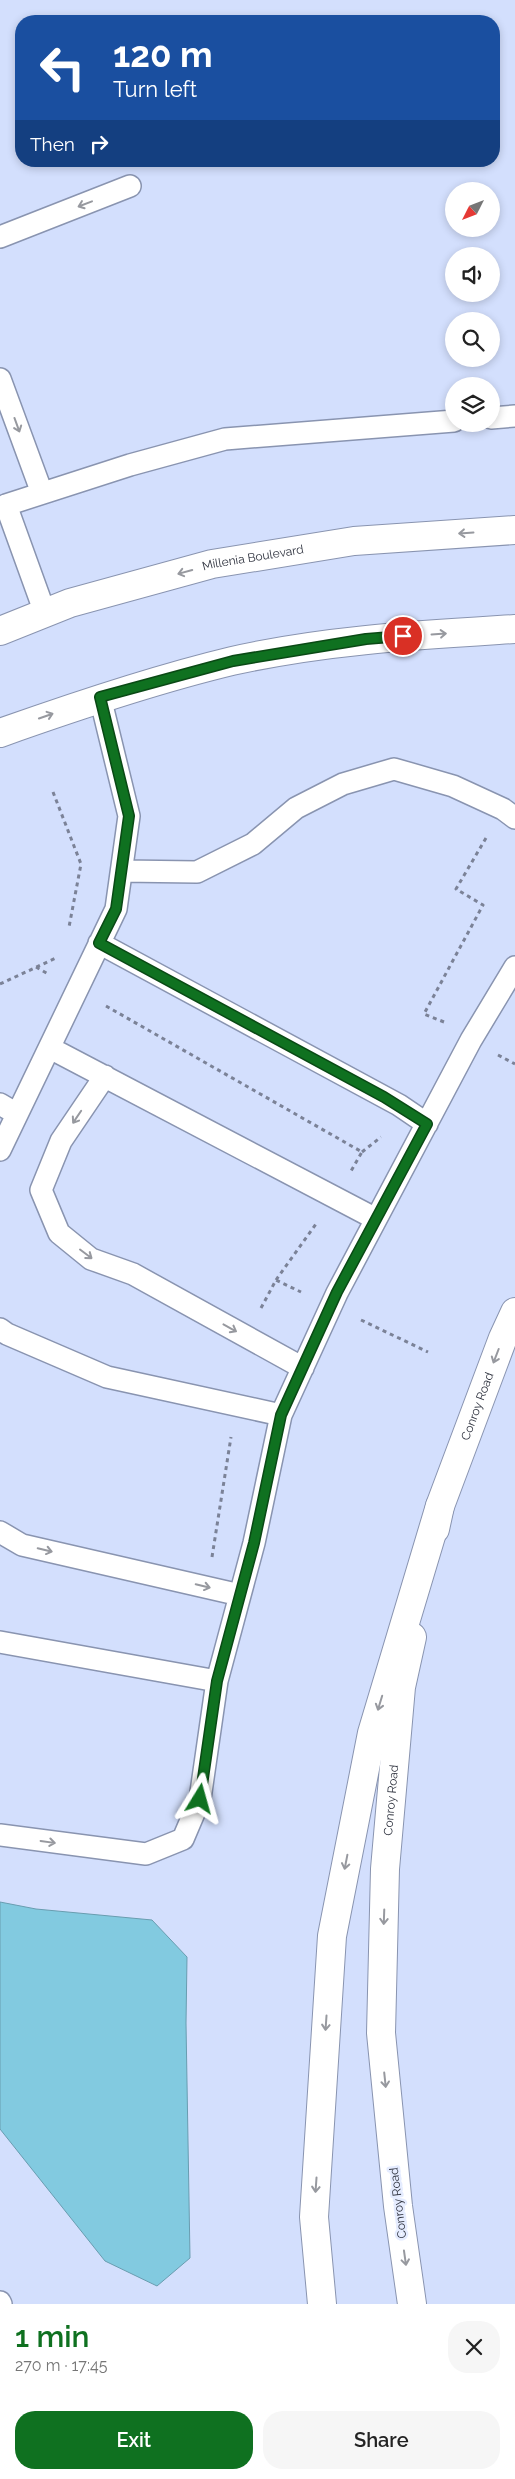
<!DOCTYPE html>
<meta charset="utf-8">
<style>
body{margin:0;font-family:Raleway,sans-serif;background:#f6f6f6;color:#222;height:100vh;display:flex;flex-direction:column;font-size:19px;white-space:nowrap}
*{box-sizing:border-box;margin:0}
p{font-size:16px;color:#767676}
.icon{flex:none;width:28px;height:28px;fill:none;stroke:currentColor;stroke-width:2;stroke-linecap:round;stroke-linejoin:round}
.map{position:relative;height:2304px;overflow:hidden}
.panel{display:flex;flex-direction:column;background:#fff;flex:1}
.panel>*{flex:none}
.hud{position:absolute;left:15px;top:15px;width:485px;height:152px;border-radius:20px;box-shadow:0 2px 8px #0003;background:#1a4fa0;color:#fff;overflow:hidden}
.needle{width:32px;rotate:228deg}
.controls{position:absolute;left:445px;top:182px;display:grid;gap:10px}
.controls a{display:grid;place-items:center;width:55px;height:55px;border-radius:50%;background:#fff;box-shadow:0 2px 8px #0003;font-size:25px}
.pin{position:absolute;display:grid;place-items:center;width:42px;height:42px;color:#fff;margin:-21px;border:2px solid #fff;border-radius:50%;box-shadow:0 1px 5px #0007}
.me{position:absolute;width:55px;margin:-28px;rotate:8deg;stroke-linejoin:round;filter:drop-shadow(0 0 4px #0008)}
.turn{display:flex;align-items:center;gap:18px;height:105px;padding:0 15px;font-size:22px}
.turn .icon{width:65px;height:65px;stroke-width:2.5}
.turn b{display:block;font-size:35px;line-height:42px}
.then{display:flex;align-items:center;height:48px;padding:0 15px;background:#0003;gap:10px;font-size:19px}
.round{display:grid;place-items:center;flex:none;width:52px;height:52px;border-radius:20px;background:#f6f6f6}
.headline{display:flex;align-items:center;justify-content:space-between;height:85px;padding:0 15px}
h1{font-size:30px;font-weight:600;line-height:38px;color:#0f7120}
.primary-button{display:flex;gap:10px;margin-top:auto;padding:10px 15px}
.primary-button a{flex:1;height:58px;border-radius:20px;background:#0f7120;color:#fff;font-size:20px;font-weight:600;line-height:58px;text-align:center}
.primary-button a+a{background:#f6f6f6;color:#222}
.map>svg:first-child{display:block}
.water{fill:#82cae0;stroke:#699db0}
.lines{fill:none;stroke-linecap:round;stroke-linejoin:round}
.service-casing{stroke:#8994b0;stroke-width:24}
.tertiary-casing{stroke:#8994b0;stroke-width:30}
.secondary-casing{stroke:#8994b0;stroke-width:30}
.motorway-casing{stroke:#8994b0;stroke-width:30}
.path{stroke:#7b8297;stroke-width:3;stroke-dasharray:4 4;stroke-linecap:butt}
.service{stroke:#fff;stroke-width:21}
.tertiary{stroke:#fff;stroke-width:28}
.secondary{stroke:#fff;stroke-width:28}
.motorway{stroke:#fff;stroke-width:28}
.oneway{stroke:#97999f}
.route-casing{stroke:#0a4915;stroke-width:12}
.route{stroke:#0f7120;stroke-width:9}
.labels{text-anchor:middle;stroke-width:5;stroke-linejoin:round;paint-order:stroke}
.street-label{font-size:12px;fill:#2f333f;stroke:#e5ecff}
</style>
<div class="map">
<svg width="515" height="2304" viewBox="0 0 515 2304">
<rect width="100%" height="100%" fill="#d3dffd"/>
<path class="water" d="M 0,1902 L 36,1909 L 152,1920 L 187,1957 L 186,2023 L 190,2258 L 157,2286 L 105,2261 L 0,2129 Z"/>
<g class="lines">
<defs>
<path id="service" d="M 0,237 L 130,186
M 0,379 L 42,493
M 491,418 L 515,416
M 45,613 L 6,505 L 130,465 L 225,439 L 454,421
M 122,871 L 197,872 L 253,844 L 296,808 L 343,784 L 394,769 L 453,786 L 503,809 L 515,818
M 99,943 L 399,1105 L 427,1124
M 50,1048 L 376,1219
M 105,1076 L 61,1141 L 41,1190 L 59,1233 L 91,1259 L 133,1274 L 303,1368
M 0,1104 L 17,1114
M 0,1150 L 116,909 L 129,816 L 100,697
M 0,1329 L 7,1334 L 107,1377 L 281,1415
M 0,1532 L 22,1545 L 240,1595
M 0,1642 L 217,1681 L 254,1543 L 281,1415 L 337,1293 L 471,1040 L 515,967
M 0,1835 L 146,1854 L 183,1839 L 200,1799 L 217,1681
M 0,2302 L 1,2304"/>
<g id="tertiary">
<path id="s1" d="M 0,631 L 70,603 L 212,564 L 354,541 L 515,530"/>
<path d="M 0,733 C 76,706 153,680 232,661 C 325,640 420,635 515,629"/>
</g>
<g id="secondary">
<path id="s2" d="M 435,1529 L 440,1506 L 503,1338 L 515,1312"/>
<path id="s3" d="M 412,2304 L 398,2206 L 381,2033 L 385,1869 L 401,1687 L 412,1637"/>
</g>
<path id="motorway" d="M 322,2304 L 314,2217 L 332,1936 L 372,1733 L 440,1506"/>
</defs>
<use href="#service" class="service-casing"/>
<use href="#tertiary" class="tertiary-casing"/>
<use href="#secondary" class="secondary-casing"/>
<use href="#motorway" class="motorway-casing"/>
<path class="path" d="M 53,792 L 81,864 L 69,927
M 36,967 L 48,974
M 0,984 L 56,958
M 106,1006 L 362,1152 L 351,1171
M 444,1022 L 424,1014 L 483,905 L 456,889 L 486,838
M 498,1055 L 515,1064
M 362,1152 L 381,1137
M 276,1280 L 316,1224
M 261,1308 L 276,1280 L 301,1292
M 361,1320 L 428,1352
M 212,1557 L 231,1437"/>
<use href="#service" class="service"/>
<use href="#tertiary" class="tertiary"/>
<use href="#secondary" class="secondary"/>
<use href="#motorway" class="motorway"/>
</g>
<defs><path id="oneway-shaft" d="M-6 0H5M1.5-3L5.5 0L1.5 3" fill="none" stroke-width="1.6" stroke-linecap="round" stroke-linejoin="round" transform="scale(1.25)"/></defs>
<g class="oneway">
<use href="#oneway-shaft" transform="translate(85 204) rotate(159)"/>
<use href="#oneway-shaft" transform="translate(17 425) rotate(70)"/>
<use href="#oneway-shaft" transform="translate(466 533) rotate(176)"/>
<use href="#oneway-shaft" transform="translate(185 572) rotate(165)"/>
<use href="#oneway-shaft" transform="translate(439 634) rotate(-4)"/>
<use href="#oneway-shaft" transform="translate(46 716) rotate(-19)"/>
<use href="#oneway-shaft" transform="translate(77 1117) rotate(124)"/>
<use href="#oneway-shaft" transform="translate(86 1254) rotate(37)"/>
<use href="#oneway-shaft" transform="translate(230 1328) rotate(29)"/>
<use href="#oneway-shaft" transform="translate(496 1356) rotate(111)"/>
<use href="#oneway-shaft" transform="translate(45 1550) rotate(13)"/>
<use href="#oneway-shaft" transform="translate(203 1586) rotate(13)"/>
<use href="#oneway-shaft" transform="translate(380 1703) rotate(107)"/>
<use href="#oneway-shaft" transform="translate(48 1842) rotate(8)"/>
<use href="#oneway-shaft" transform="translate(346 1862) rotate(101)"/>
<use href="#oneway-shaft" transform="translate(384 1917) rotate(92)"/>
<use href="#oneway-shaft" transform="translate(326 2023) rotate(94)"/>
<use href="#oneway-shaft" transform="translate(385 2080) rotate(84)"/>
<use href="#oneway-shaft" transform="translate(316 2185) rotate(94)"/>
<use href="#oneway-shaft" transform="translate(405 2258) rotate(82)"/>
</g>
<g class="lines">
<defs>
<path id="route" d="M 200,1799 L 217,1681 L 254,1543 L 281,1415 L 337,1292 L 427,1124 L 384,1097 L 99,943 L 116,909 L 129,816 L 100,697 L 233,661 L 366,639 L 403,636"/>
</defs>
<use href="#route" class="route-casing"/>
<use href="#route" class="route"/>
</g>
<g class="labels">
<g class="street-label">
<text dy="4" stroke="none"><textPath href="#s1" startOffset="264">Millenia Boulevard</textPath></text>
<text dy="4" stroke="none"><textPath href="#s2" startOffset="130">Conroy Road</textPath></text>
<text dy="4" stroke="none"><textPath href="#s3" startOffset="506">Conroy Road</textPath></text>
<text transform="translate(398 2203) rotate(-97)" y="4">Conroy Road</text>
</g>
</g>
</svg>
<div class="controls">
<a><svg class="needle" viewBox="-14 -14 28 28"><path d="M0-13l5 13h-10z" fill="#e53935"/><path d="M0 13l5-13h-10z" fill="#767676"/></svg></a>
<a><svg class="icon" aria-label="sound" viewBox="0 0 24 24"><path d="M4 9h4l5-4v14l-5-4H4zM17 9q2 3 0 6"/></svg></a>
<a><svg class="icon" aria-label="search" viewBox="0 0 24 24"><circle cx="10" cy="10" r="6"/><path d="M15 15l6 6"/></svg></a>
<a><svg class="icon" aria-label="layers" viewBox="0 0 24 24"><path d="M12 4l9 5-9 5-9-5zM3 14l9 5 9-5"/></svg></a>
</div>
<div class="pin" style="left:403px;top:636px;background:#d93025"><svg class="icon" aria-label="arrive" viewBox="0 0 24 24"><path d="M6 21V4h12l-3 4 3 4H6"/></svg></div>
<svg class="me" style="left:200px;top:1799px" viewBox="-20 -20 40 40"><path d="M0-17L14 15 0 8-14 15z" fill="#0f7120" stroke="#fff" stroke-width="4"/></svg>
<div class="hud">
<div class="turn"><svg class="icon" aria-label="left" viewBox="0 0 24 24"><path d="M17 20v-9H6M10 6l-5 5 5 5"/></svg><div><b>120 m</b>Turn left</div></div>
<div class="then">Then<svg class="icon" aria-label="right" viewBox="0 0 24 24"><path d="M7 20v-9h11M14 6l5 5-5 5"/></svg></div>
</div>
</div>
<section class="panel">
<div class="headline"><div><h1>1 min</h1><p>270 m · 17:45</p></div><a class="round"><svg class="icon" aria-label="close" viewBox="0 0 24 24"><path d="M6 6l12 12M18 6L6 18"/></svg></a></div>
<div class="primary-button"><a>Exit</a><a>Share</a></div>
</section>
